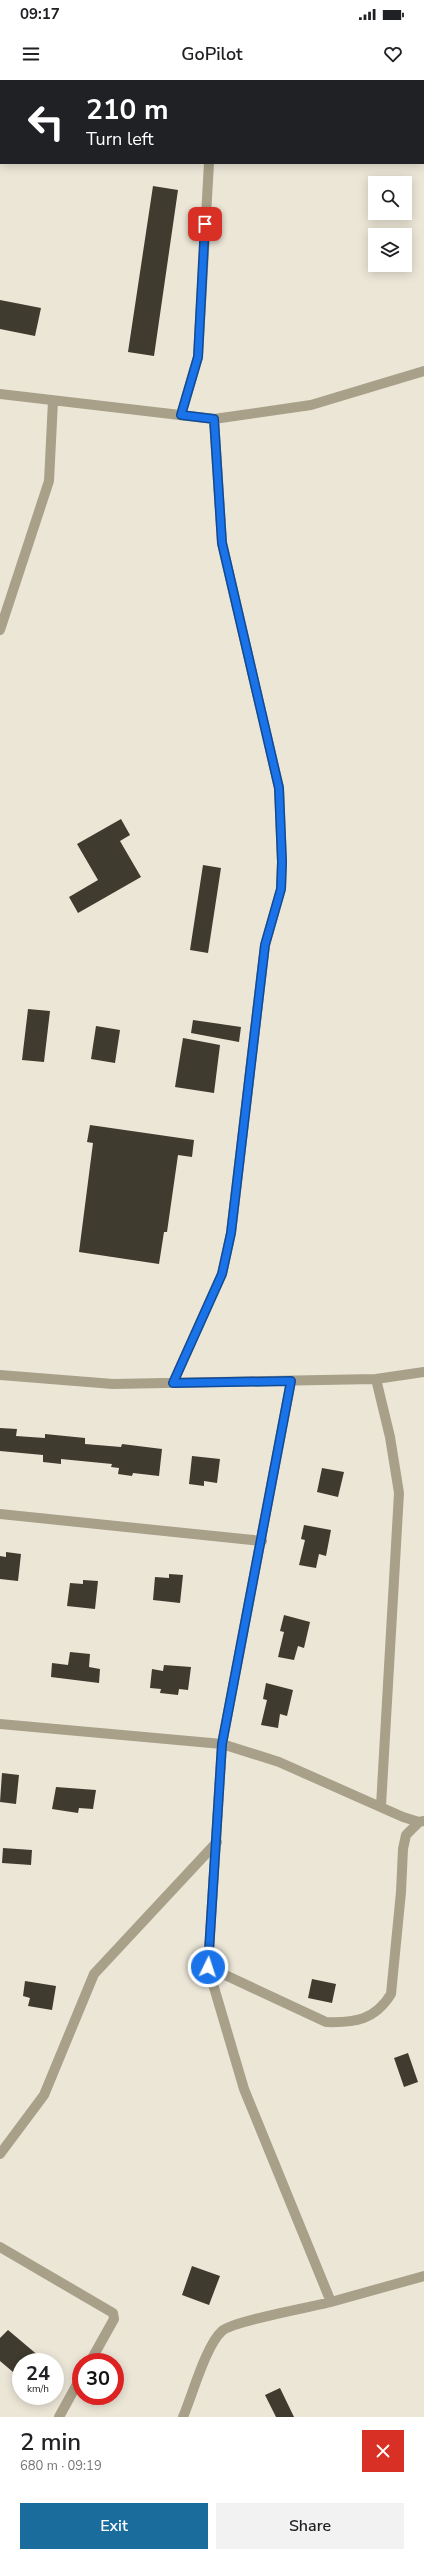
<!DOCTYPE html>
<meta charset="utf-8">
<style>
body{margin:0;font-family:"Nunito Sans",sans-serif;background:#f2f2f2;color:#202124;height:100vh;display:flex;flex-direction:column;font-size:15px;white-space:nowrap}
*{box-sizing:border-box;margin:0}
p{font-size:13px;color:#757577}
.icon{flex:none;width:22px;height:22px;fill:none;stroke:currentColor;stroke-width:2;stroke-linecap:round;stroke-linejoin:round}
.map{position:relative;height:2337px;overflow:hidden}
.sheet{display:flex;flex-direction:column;background:#fff;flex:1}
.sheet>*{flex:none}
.banner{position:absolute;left:0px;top:0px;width:424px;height:84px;box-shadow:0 2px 10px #0003;background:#202124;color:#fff;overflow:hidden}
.fabs{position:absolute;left:368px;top:96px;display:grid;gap:8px}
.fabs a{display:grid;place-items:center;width:44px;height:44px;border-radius:0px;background:#fff;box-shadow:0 2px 10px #0003;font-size:20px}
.speed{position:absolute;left:12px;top:2273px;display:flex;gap:8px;font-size:20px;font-weight:700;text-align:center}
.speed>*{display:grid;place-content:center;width:52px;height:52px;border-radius:50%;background:#fff;box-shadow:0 2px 10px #0003;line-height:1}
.speed small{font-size:10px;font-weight:400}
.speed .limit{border:6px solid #d22;background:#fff;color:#111}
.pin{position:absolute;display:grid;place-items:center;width:34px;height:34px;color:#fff;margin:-17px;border-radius:8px;box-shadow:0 2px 6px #0006}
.me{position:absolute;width:44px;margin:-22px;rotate:4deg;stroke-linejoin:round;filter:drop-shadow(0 0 3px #0008)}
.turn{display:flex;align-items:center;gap:14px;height:84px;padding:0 20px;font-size:18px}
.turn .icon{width:52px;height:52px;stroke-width:2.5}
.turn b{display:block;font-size:28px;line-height:34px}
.round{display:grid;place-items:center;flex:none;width:42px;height:42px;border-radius:0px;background:#f2f2f2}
.summary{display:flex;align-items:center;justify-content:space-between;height:68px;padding:0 20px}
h1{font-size:24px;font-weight:600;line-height:30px}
.button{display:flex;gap:8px;margin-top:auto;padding:8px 20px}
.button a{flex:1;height:46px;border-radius:0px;background:#1a6c9d;color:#fff;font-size:16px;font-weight:600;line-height:46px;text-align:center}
.button a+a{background:#f2f2f2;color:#202124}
.status{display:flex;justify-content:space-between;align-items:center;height:28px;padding:0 20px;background:#fff;direction:ltr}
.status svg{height:11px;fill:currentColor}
header{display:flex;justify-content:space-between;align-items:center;height:52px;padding:0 20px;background:#fff;font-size:18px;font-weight:600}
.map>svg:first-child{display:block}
.building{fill:#3f3b2e}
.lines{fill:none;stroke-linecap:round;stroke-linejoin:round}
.minor{stroke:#a8a088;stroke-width:10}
.route-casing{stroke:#114b97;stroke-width:10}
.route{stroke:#1a73e8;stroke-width:7}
</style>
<div class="status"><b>09:17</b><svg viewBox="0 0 49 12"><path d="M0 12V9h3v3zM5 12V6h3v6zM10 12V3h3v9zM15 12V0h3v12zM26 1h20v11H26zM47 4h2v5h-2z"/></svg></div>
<header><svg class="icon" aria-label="menu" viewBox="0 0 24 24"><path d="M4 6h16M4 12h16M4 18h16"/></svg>GoPilot<svg class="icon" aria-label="heart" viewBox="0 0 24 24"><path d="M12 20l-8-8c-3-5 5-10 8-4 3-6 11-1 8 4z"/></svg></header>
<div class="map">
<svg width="424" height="2337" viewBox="0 0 424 2337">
<rect width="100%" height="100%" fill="#ece6d7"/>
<path class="building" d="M 153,106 L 178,110 L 154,276 L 128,272 Z
M 0,220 L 41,228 L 35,256 L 0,249 Z
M 121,739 L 130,755 L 120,761 L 141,797 L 78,833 L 69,817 L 98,800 L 77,764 Z
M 203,785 L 221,788 L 208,873 L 190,870 Z
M 28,929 L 50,931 L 44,982 L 22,980 Z
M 193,940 L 241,947 L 239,962 L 191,953 Z
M 96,946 L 120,950 L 115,983 L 91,979 Z
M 183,958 L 220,965 L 214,1013 L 175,1007 Z
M 90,1045 L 194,1060 L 192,1077 L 178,1075 L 167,1152 L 164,1152 L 159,1184 L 79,1172 L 93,1063 L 87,1062 Z
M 0,1348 L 17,1349 L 16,1356 L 45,1358 L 45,1354 L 85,1358 L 85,1364 L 121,1367 L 122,1364 L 162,1369 L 159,1396 L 133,1393 L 132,1396 L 118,1394 L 119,1388 L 111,1387 L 112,1384 L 61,1379 L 61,1384 L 43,1382 L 43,1375 L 0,1371 Z
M 192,1376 L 220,1379 L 217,1403 L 204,1401 L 204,1406 L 189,1404 Z
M 322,1388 L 344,1392 L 338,1417 L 317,1412 Z
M 304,1445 L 331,1450 L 326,1476 L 319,1474 L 316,1488 L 299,1485 L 305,1460 L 301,1459 Z
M 6,1472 L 21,1474 L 18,1501 L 0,1499 L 0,1476 L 6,1477 Z
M 169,1494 L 183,1495 L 180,1523 L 153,1520 L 155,1497 L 169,1498 Z
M 83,1500 L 98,1501 L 95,1529 L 67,1526 L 70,1503 L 83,1504 Z
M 284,1535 L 310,1542 L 304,1568 L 298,1566 L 294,1580 L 278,1577 L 284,1552 L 280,1551 Z
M 70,1572 L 90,1574 L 89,1587 L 100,1589 L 99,1603 L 51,1597 L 52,1583 L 68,1585 Z
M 164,1585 L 191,1587 L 188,1610 L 179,1609 L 178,1615 L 160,1613 L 161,1609 L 150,1608 L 152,1589 L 163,1591 Z
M 266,1603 L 293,1610 L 287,1636 L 280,1634 L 278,1648 L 261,1645 L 267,1620 L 263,1619 Z
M 2,1693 L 19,1695 L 16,1724 L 0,1722 Z
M 56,1707 L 96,1710 L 93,1729 L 79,1728 L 78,1733 L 52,1729 Z
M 3,1768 L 32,1770 L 31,1785 L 2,1783 Z
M 312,1899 L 336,1904 L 332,1923 L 308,1918 Z
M 25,1901 L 56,1906 L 52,1930 L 28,1926 L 30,1918 L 23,1916 Z
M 408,1973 L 418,2002 L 404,2007 L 394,1978 Z
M 192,2186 L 220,2196 L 209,2225 L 182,2215 Z
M 8,2250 L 46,2282 L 21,2282 L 13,2292 L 0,2281 L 0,2258 Z
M 280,2308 L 294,2337 L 276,2337 L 265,2315 Z"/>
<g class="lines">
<path class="minor" d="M 208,0 L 208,1
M 0,314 L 214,339 L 311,325 L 424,291
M 181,335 L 198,277 L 209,83
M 0,550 L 49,401 L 53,321
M 0,1295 L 113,1304 L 376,1299 L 424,1292
M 376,1299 L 390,1357 L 399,1413 L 381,1726
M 173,1303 L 222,1194 L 231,1153 L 265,865 L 281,809 L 282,782 L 279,708 L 222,463 L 214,339
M 0,1434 L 262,1461
M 0,1644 L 222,1664 L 291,1301
M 424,1741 L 419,1742 L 403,1737 L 279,1682 L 222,1664 L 208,1887 L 244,2009 L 331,2222 L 424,2196
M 208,1887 L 326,1942 C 355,1943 375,1940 391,1914 L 401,1812 L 403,1769 L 406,1755 L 419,1742
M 0,2074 L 44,2015 L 94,1894 L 217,1762
M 0,2167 L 113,2233 L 114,2239 L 90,2282
M 59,2337 L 81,2297
M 183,2337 C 192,2316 206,2265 222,2251 C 233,2241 311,2227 331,2222"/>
</g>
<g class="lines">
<defs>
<path id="route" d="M 205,144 L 198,277 L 181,335 L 214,339 L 222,463 L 279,708 L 282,782 L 281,809 L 265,865 L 231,1153 L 222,1194 L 173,1303 L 291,1301 L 222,1664 L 208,1887"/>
</defs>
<use href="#route" class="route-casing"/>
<use href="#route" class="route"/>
</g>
</svg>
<div class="fabs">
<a><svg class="icon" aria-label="search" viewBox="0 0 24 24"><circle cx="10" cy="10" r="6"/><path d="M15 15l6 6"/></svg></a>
<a><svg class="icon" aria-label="layers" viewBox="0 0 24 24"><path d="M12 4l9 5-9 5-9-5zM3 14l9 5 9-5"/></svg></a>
</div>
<div class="speed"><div>24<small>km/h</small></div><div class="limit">30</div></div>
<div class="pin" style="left:205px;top:144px;background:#d93025"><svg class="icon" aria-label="arrive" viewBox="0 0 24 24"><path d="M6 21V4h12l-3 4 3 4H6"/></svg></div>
<svg class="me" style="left:208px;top:1887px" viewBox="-20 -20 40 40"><circle r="17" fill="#1a73e8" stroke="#fff" stroke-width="3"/><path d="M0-11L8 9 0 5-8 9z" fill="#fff"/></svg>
<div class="banner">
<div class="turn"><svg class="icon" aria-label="left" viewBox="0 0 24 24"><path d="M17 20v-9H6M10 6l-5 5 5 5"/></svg><div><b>210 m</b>Turn left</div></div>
</div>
</div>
<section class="sheet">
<div class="summary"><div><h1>2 min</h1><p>680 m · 09:19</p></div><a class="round" style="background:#d93025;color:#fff"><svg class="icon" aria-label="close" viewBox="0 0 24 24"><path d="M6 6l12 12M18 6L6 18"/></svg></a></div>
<div class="button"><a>Exit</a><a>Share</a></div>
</section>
